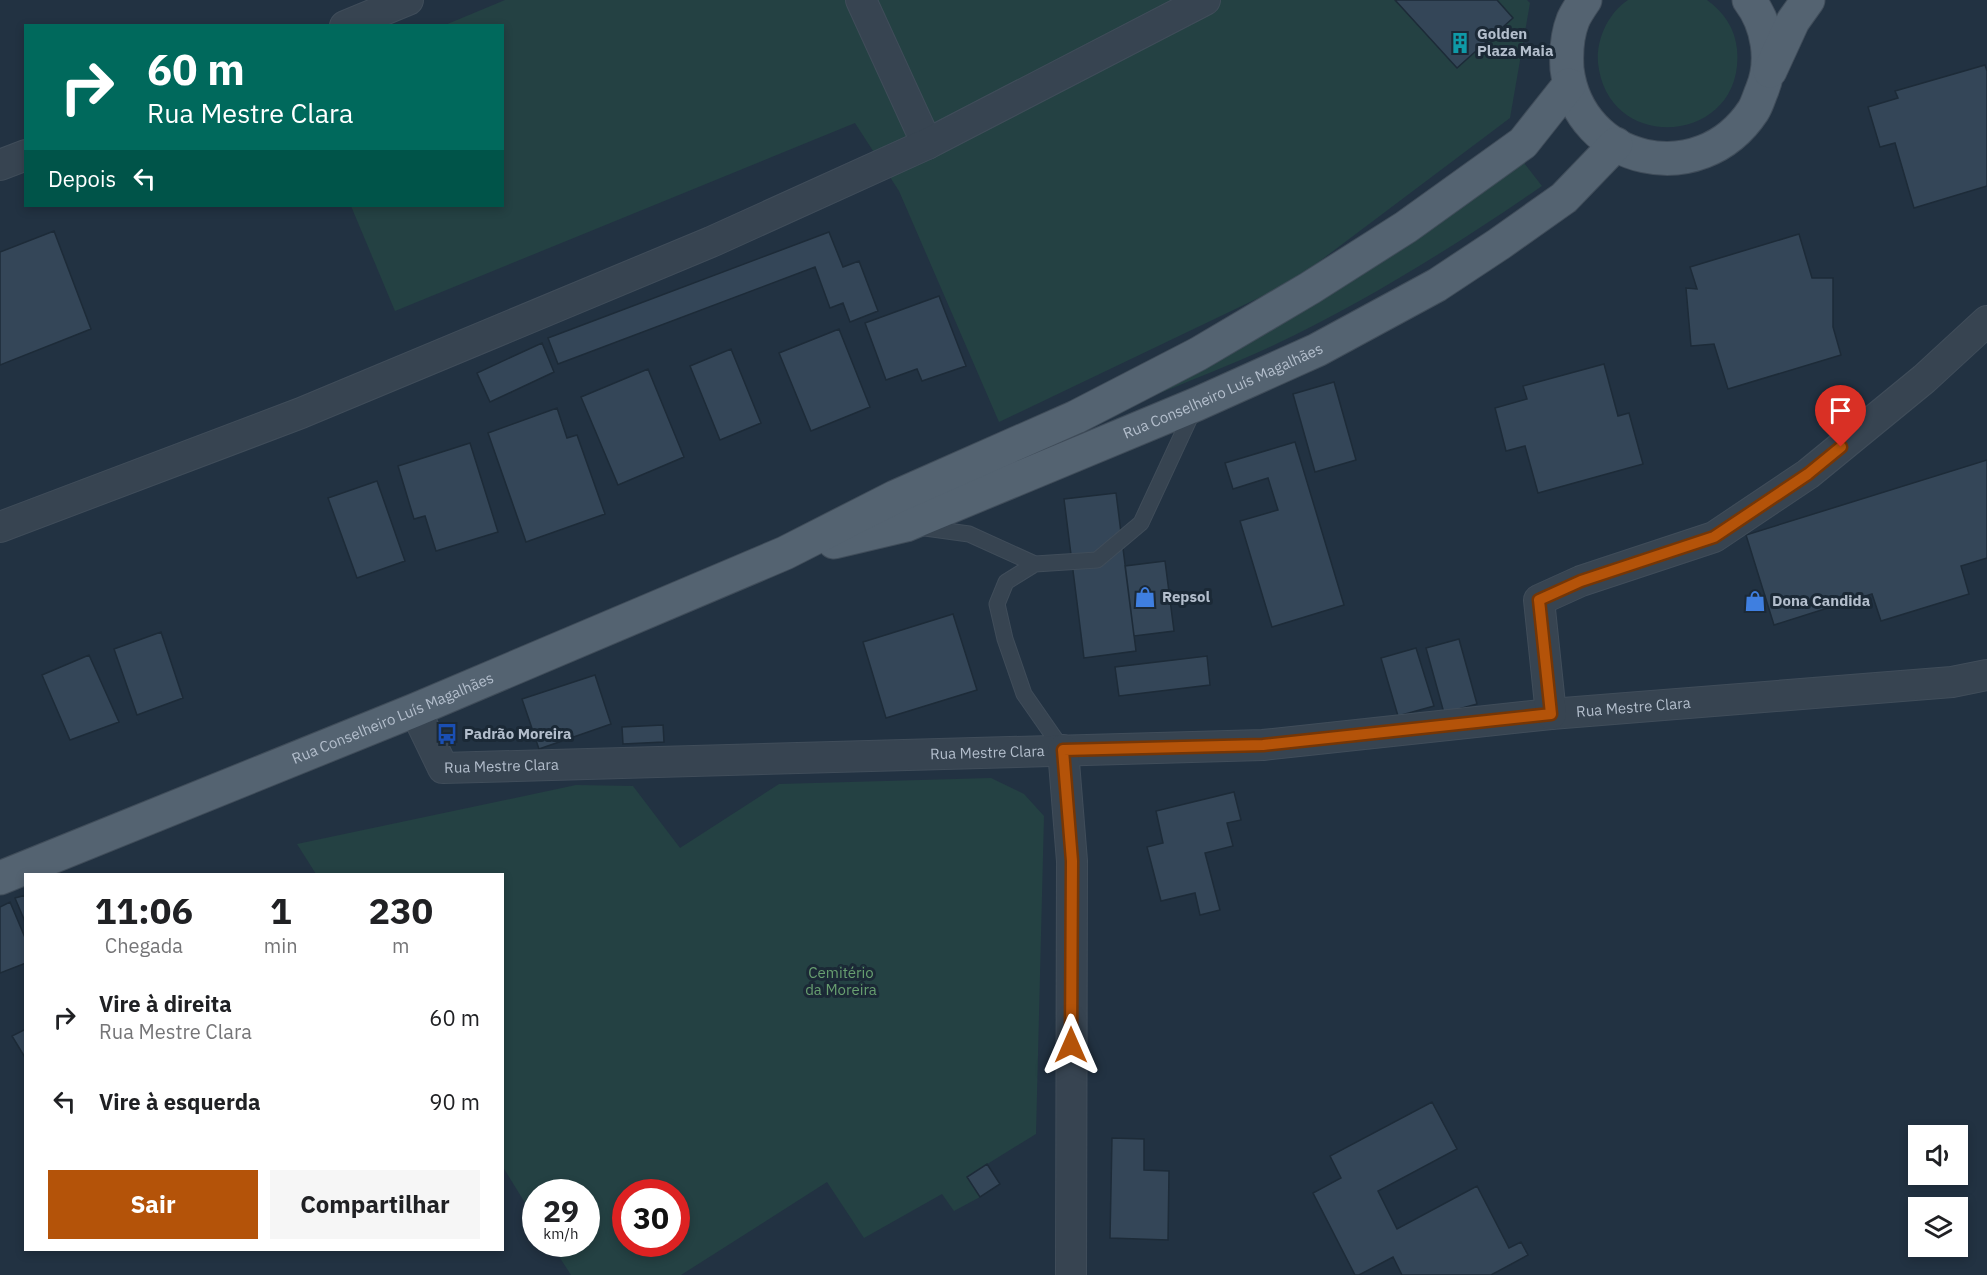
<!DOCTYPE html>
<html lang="pt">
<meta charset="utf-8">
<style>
body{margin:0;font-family:"IBM Plex Sans",sans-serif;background:#f6f6f6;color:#202124;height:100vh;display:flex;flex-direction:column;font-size:22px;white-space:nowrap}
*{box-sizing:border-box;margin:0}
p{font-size:20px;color:#757577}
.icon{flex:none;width:33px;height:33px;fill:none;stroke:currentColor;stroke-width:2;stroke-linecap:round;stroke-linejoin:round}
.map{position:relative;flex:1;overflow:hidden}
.panel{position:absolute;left:24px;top:873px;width:480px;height:378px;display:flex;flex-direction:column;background:#fff;border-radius:0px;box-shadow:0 3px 9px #0003}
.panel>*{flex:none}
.banner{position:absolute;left:24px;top:24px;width:480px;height:183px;border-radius:0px;box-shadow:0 3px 9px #0003;background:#00695c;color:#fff;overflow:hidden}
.tools{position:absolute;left:1908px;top:1125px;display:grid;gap:12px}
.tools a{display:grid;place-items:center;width:60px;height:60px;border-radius:0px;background:#fff;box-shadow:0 3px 9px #0003;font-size:30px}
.speed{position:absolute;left:522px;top:1179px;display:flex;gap:12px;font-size:30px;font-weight:700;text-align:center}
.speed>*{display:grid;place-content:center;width:78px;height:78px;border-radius:50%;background:#fff;box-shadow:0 3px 9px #0003;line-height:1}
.speed small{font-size:15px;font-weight:400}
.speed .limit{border:9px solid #d22;background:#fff;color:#111}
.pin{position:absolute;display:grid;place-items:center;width:51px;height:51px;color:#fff;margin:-62px -26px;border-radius:50% 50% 50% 0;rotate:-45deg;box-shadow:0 0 6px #0007}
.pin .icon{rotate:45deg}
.me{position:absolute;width:66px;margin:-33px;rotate:0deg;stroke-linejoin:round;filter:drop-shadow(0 0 4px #0008)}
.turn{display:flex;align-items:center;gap:21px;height:126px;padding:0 24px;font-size:27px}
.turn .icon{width:78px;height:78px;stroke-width:2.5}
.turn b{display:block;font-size:42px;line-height:51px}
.then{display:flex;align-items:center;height:57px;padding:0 24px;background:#0003;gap:12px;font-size:22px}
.eta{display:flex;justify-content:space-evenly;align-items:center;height:102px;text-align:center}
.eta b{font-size:36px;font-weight:700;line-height:42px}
.primary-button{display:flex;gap:12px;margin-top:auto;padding:12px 24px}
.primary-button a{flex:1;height:69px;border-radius:0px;background:#b45309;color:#fff;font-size:24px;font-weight:700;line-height:69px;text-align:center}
.primary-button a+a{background:#f6f6f6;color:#202124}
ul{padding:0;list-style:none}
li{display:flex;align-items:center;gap:18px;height:84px;padding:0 24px}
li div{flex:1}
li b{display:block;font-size:22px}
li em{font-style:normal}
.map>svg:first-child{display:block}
.green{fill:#244143;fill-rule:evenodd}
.building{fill:#344658;stroke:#1d2b38;stroke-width:1.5}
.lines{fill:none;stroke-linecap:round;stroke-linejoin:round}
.service-casing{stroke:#404d5a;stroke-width:17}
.minor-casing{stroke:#404d5a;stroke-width:32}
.primary-casing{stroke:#404d5a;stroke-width:35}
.service{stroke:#374451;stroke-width:15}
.minor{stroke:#374451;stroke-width:30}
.primary{stroke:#546371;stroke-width:33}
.route-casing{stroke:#753606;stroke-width:15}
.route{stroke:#b45309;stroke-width:10}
.labels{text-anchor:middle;stroke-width:6;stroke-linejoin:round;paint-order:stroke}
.poi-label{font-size:15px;font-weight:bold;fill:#b3becc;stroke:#1b2936;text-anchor:start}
.street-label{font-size:15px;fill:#b3becc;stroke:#1b2936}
.park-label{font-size:15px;fill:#689f70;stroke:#1b2936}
</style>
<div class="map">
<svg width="1987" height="1275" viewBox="0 0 1987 1275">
<rect width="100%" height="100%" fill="#223242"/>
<path class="green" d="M 505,0 L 1527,0 L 1530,3 L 1510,118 L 1292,282 L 999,422 L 899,191 L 855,123 L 395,311 L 351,206 L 502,206 L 502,26 L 445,25 Z
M 1628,0 L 1707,0 C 1724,12 1735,29 1737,49 C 1746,144 1608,157 1598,63 C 1596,40 1608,13 1628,0 Z
M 1524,163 L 1542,186 C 1456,245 1369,300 1274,345 C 1231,365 1186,382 1143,400 L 1436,221 Z
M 991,778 L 1024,794 L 1044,816 L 1036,1134 L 968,1176 L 980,1197 L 954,1211 L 942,1194 L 864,1238 L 827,1182 L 681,1275 L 571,1275 L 551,1244 L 586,1244 L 586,1192 L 536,1192 L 535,1219 L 503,1167 L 502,874 L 316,874 L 297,844 L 576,785 L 633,786 L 680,848 L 779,784 ZM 626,1192 L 676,1192 L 676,1244 L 626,1244 Z"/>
<path class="building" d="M 1395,0 L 1497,0 L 1513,18 L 1457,68 Z
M 1985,65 L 1987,71 L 1987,186 L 1914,208 L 1895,143 L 1880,147 L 1868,107 L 1898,98 L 1895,91 Z
M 54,231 L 91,329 L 0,365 L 0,252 Z
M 829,232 L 843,267 L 859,261 L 878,311 L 850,322 L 843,303 L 830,308 L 815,267 L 558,364 L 548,338 Z
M 1799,234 L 1812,278 L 1833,278 L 1833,327 L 1841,355 L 1728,389 L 1714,344 L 1691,346 L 1686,288 L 1697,289 L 1690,267 Z
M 939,296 L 966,366 L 922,381 L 917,369 L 886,380 L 865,323 Z
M 839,329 L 870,407 L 811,431 L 779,353 Z
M 542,343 L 554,372 L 490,402 L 477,373 Z
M 731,349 L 761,423 L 720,440 L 690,366 Z
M 1604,364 L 1618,416 L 1629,413 L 1643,464 L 1538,493 L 1525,446 L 1506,451 L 1495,408 L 1527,399 L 1523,386 Z
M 648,369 L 684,457 L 618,485 L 581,397 Z
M 1334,382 L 1356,460 L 1315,472 L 1293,394 Z
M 557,408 L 567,438 L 577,435 L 605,514 L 526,542 L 488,433 Z
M 1295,442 L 1344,605 L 1272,627 L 1240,521 L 1278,510 L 1268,478 L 1233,489 L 1225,463 Z
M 470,443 L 498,532 L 436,551 L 425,516 L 414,519 L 398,466 Z
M 1987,460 L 1987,558 L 1961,566 L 1969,594 L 1881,621 L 1872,594 L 1774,625 L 1746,535 Z
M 377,481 L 405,561 L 357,578 L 328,498 Z
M 1116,493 L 1136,651 L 1084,658 L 1064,499 Z
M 1165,561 L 1174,631 L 1134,636 L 1125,566 Z
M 953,614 L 977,690 L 886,718 L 863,642 Z
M 161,632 L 183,698 L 137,715 L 114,649 Z
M 1459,639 L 1477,704 L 1444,713 L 1426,648 Z
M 1416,648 L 1434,706 L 1398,716 L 1381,658 Z
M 89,655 L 119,722 L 70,740 L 42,675 Z
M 1207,656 L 1210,685 L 1119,696 L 1115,667 Z
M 595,675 L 611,724 L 539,749 L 522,699 Z
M 663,725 L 664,742 L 623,744 L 622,727 Z
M 1234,792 L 1241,820 L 1227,823 L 1233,846 L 1205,853 L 1220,910 L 1200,915 L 1195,893 L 1161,901 L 1147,847 L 1163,843 L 1156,811 Z
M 26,895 L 26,924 L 15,898 Z
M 10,902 L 26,940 L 26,963 L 0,973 L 0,907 Z
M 26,1029 L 26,1059 L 12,1036 Z
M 1432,1102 L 1457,1149 L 1378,1191 L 1397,1229 L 1477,1186 L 1509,1248 L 1521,1242 L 1528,1255 L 1491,1275 L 1402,1275 L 1393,1257 L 1359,1275 L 1355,1275 L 1313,1193 L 1341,1178 L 1330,1156 Z
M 1112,1138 L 1144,1139 L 1144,1170 L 1169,1171 L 1168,1240 L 1110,1238 Z
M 987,1164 L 1000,1184 L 980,1197 L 967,1177 Z"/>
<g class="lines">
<defs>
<path id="service" d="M 918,527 L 969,534 L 1035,564 L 1097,560 L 1141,523 L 1194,409
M 1035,564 L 1006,582 L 997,604 L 1005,639 L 1024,694 L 1063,750"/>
<g id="minor">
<path d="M 861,0 L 927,144"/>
<path d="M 345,26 L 408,0"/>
<path d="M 0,165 L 26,155"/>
<path d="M 0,527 L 301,413 L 711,242 L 927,144 L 1205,0"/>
<path id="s1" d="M 415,710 L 443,768 L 1263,745 L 1551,714 L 1952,682 L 1987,675"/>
<path d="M 1551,714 L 1539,600 L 1581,581 L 1714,537 L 1808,474 L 1924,379 L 1987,321"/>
<path d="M 1063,750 L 1072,861 L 1071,1275"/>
</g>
<g id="primary">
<path d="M 1585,0 C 1581,6 1576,13 1573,20 C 1567,35 1566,53 1567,69 C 1579,165 1700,191 1753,111 C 1757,105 1759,97 1762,90 C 1774,61 1768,25 1749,0"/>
<path d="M 1770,71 L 1793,21 L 1808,0"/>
<path id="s2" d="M 834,542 L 906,525 L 1197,404 L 1317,350 L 1437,285 L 1499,244 L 1564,198 L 1616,144"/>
<path id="s3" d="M 0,878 L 415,710 L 785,553 L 895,497 L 1076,417 L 1198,354 L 1310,288 L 1406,227 L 1523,143 L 1569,85"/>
</g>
</defs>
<use href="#service" class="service-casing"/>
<use href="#minor" class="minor-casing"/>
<use href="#primary" class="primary-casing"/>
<use href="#service" class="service"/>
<use href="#minor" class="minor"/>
<use href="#primary" class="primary"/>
</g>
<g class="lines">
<defs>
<path id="route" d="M 1071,1045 L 1072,861 L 1063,750 L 1263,745 L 1551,714 L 1539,600 L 1581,581 L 1714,537 L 1808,474 L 1841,447"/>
</defs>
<use href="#route" class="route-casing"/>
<use href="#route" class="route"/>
</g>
<defs>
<symbol id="building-bare" viewBox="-9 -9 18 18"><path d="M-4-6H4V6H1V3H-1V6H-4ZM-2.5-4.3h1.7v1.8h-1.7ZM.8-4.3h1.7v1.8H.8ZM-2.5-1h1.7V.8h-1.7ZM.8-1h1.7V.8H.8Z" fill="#0f9aa8" stroke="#1b2936" stroke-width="2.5" paint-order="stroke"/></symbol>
<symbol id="shop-bare" viewBox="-9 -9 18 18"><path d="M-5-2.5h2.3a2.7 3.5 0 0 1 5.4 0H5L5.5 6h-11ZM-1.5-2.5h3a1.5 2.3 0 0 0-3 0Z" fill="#3f7fe0" stroke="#1b2936" stroke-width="2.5" paint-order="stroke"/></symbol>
<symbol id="bus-bare" viewBox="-9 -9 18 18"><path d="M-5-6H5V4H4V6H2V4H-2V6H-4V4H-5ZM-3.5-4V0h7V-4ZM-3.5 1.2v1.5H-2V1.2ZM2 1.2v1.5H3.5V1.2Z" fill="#1a4fb4" stroke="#1b2936" stroke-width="2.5" paint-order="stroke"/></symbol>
</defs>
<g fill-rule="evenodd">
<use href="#building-bare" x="1445" y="28" width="30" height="30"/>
<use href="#shop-bare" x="1130" y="582" width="30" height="30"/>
<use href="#shop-bare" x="1740" y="586" width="30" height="30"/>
<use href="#bus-bare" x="432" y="719" width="30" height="30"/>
</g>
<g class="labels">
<g class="poi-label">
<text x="1477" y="39">Golden<tspan x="1477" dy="17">Plaza Maia</tspan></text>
<text x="1162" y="602">Repsol</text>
<text x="1772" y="606">Dona Candida</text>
<text x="464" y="739">Padrão Moreira</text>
</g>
<g class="street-label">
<text dy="5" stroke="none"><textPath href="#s2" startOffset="418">Rua Conselheiro Luís Magalhães</textPath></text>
<text dy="5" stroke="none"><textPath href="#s1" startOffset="1257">Rua Mestre Clara</textPath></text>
<text dy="5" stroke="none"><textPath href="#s3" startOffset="424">Rua Conselheiro Luís Magalhães</textPath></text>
<text dy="5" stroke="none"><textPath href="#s1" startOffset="609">Rua Mestre Clara</textPath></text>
<text dy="5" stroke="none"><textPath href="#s1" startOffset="123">Rua Mestre Clara</textPath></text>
</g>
<g class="park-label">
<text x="841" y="978">Cemitério<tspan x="841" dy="17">da Moreira</tspan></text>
</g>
</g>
</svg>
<div class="tools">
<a><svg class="icon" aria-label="sound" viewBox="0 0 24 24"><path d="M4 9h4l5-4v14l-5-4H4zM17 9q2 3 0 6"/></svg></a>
<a><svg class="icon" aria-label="layers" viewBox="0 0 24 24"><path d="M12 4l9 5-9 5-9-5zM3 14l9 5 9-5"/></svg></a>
</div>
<div class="speed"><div>29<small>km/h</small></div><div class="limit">30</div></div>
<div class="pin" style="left:1841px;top:447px;background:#d93025"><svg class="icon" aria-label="arrive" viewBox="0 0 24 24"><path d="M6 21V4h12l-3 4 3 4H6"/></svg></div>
<svg class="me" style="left:1071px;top:1045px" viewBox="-20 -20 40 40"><path d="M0-17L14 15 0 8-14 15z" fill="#b45309" stroke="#fff" stroke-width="4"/></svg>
<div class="banner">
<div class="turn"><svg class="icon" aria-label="right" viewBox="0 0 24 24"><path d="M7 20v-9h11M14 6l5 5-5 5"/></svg><div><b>60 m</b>Rua Mestre Clara</div></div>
<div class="then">Depois<svg class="icon" aria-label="left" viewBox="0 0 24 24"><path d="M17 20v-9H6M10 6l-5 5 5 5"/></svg></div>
</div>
<section class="panel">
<div class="eta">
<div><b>11:06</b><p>Chegada</p></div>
<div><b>1</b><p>min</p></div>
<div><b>230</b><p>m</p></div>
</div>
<ul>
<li><svg class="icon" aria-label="right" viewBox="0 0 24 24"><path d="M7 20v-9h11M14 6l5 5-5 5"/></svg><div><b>Vire à direita</b><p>Rua Mestre Clara</p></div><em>60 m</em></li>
<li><svg class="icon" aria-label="left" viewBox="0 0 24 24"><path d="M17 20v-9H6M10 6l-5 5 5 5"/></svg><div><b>Vire à esquerda</b></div><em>90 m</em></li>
</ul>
<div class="primary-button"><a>Sair</a><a>Compartilhar</a></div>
</section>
</div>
